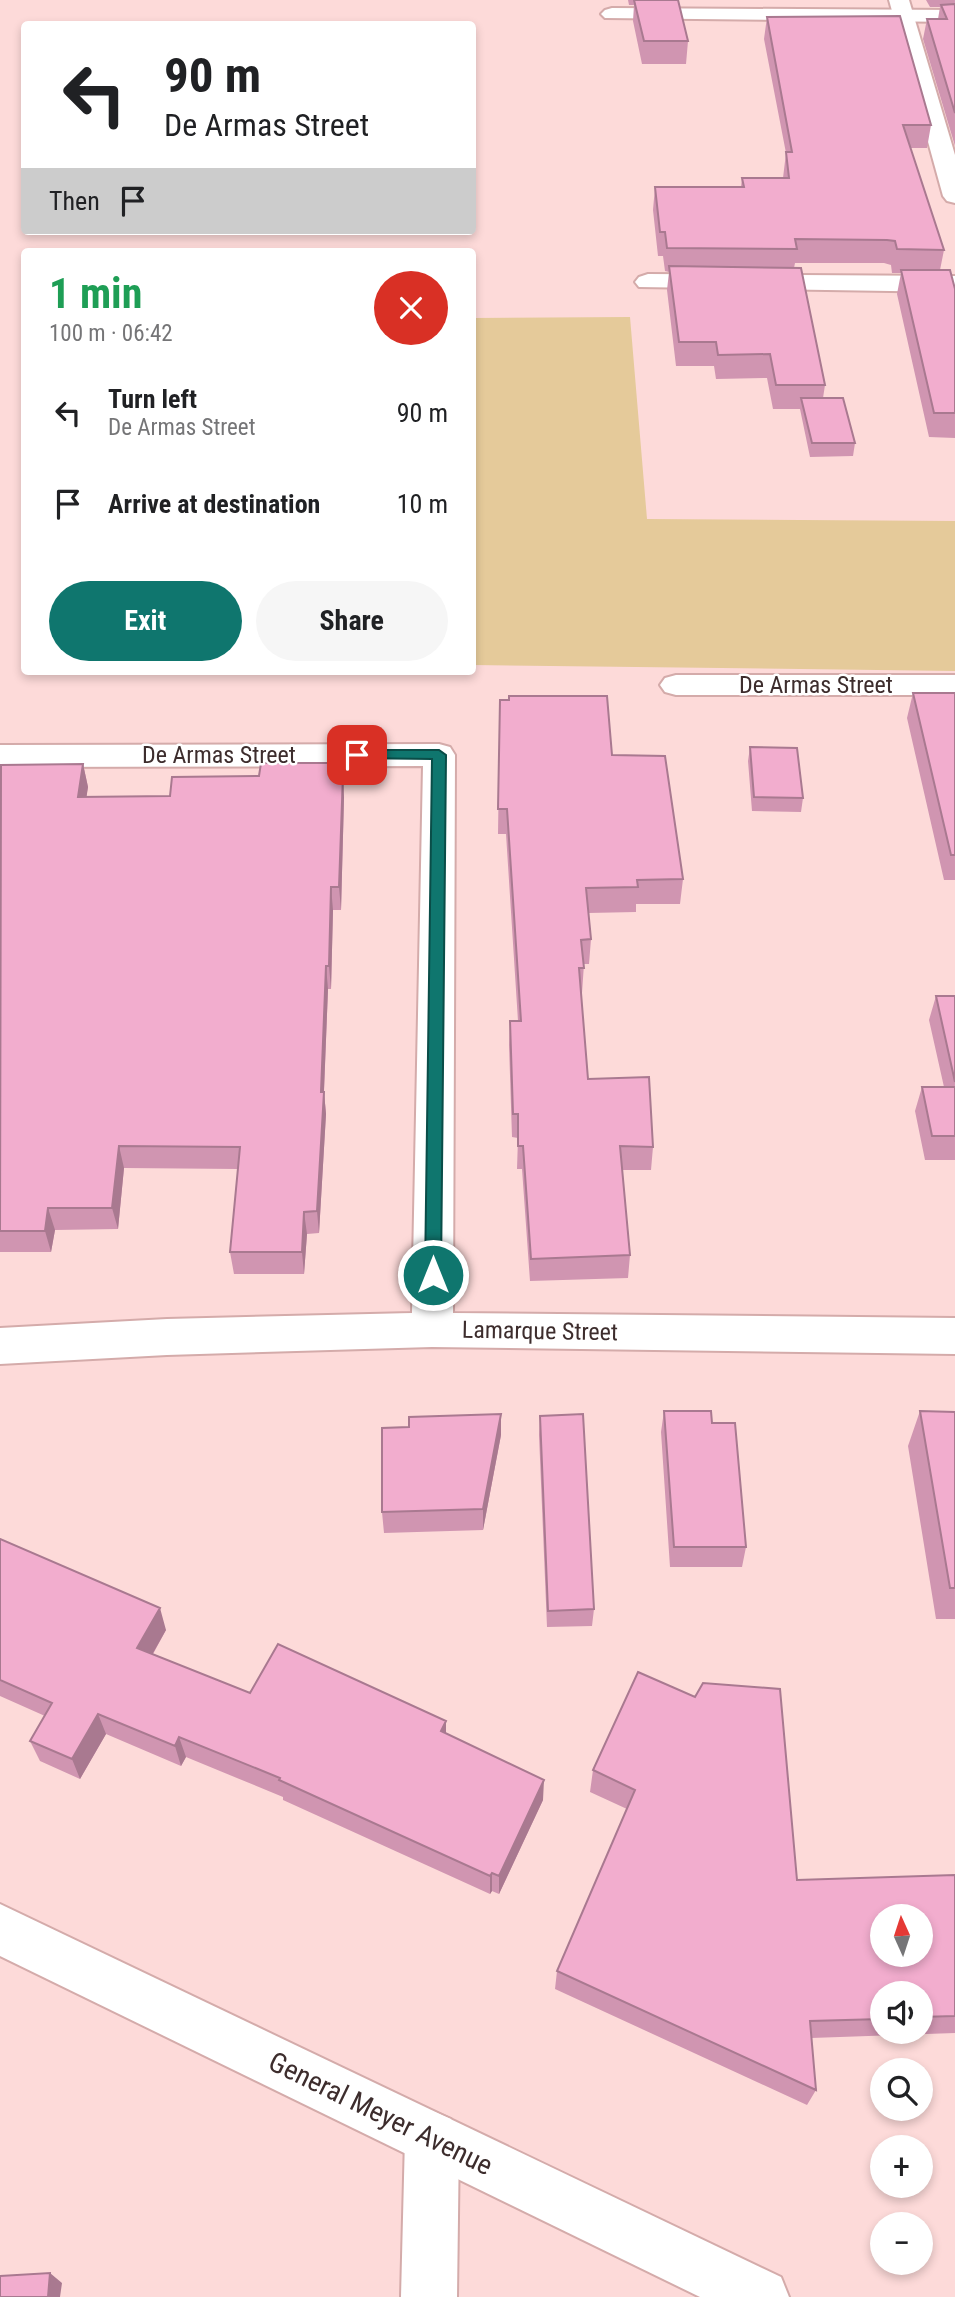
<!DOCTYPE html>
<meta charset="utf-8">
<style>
body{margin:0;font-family:"Roboto Condensed",sans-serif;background:#f6f6f6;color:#202124;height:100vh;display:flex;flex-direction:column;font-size:26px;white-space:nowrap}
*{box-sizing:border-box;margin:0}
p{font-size:23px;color:#757577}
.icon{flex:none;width:38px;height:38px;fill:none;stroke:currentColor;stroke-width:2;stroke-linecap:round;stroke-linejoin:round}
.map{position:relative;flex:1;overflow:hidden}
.side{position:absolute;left:21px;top:248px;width:455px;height:427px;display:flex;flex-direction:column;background:#fff;border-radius:7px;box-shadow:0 4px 10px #0003}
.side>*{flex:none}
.top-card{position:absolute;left:21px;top:21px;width:455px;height:214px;border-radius:7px;box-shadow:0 4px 10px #0003;background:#fff;color:#202124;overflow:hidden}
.needle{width:46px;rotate:357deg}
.buttons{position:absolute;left:870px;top:1904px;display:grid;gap:14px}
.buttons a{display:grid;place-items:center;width:63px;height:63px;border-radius:50%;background:#fff;box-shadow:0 4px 10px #0003;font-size:35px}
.pin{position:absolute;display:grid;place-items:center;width:60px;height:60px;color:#fff;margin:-30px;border-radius:14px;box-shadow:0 4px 10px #0006}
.me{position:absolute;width:77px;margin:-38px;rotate:0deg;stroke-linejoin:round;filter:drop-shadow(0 0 5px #0008)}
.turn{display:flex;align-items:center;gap:24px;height:147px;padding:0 28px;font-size:32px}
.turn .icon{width:91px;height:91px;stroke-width:2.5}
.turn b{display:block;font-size:49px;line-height:60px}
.then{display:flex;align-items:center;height:66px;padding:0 28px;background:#0003;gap:14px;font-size:26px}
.round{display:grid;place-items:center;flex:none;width:74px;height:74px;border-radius:37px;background:#f6f6f6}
.summary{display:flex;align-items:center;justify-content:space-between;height:119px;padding:0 28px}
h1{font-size:42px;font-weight:700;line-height:52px;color:#1e9e55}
.primary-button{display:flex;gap:14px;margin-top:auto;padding:14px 28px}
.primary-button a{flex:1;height:80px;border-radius:42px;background:#0f766e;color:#fff;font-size:28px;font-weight:700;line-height:80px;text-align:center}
.primary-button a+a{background:#f6f6f6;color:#202124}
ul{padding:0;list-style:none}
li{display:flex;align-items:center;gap:21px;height:91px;padding:0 28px}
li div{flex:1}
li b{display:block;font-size:26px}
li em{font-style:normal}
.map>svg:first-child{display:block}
.green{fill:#e5ca9a}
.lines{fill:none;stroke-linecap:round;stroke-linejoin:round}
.minor-casing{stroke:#d4abaa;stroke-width:4}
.tertiary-casing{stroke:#d4abaa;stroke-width:4}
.secondary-casing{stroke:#d4abaa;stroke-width:4}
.minor{fill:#fff;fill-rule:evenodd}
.tertiary{fill:#fff;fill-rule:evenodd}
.secondary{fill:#fff;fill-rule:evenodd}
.wall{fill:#d095b1;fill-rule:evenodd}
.shaded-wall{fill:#a97990}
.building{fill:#f2adce;stroke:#a97990;stroke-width:2;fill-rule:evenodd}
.route{fill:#0f766e;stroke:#0a4d48;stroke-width:2}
.labels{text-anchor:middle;stroke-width:5;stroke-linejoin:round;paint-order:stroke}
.street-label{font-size:24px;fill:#3d2d2d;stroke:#fff}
.near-street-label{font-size:28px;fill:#3d2d2d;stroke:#fff}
</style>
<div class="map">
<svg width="955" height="2297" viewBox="0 0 955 2297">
<rect width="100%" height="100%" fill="#fddad9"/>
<path class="green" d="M 630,317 L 647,519 L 955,521 L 955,671 L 473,665 L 473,318 Z"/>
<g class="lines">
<defs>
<path id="minor" d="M 612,8 L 955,10 L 955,22 L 605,18 L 601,14 L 605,10 Z
M 648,274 L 955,276 L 955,292 L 639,287 L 635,282 L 639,277 Z
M 676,675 L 955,675 L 955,695 L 676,695 L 665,692 L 660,685 L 665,678 Z
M 439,744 L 450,747 L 455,755 L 453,1313 L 955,1318 L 955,1354 L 432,1347 L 167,1355 L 0,1364 L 0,1328 L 167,1319 L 412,1313 L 423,766 L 0,767 L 0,745 Z
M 432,2111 L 451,2119 L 459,2138 L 457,2297 L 401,2297 L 405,2138 L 413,2119 Z"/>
<path id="tertiary" d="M 889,0 L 909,0 L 955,155 L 955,203 L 947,201 L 943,196 Z"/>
<path id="secondary" d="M 0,1904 L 781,2277 L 789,2297 L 700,2297 L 0,1956 Z"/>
</defs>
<use href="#minor" class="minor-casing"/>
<use href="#tertiary" class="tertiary-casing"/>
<use href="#secondary" class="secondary-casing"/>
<use href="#minor" class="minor"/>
<use href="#tertiary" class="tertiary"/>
<use href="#secondary" class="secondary"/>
</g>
<path class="wall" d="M 628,0 L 678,0 L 688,41 L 686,64 L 642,64 L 633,21 L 634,5 L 629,5 Z
M 926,0 L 955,0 L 955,146 L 923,39 L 927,19 L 938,19 L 940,7 L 930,7 Z
M 767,17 L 931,125 L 927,148 L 910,148 L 944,250 L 940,270 L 955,289 L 955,438 L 929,437 L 897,294 L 901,273 L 892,273 L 891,265 L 884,263 L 795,263 L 794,268 L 825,385 L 823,398 L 855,443 L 853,456 L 810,457 L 800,409 L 773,409 L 767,378 L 716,379 L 714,366 L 676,366 L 667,290 L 669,272 L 665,271 L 663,256 L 658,256 L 653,210 L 655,187 L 741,187 L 742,178 L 783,178 L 786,153 L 764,39 Z
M 913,693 L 955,693 L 955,880 L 944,880 L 907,718 Z
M 500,700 L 612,755 L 683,879 L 680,904 L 636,904 L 636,912 L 588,913 L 591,939 L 589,964 L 584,964 L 582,993 L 581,993 L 588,1079 L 653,1147 L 651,1170 L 622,1170 L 630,1255 L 628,1278 L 530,1281 L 522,1169 L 517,1169 L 518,1138 L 512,1137 L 509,1045 L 510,1021 L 518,1021 L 506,834 L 498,834 Z
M 750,747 L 803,798 L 801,812 L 752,811 L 748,761 Z
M 338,763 L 339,774 L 344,798 L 341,910 L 333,910 L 331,989 L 328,989 L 324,1092 L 326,1114 L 319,1233 L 307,1234 L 304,1274 L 234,1274 L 230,1252 L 238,1169 L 124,1168 L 118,1229 L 55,1230 L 51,1252 L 0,1252 L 0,767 L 83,764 L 88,787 L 86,797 L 170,796 L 259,776 Z
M 936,996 L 955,996 L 955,1160 L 925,1160 L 915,1111 L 922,1087 L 944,1087 L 929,1020 Z
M 664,1411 L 712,1423 L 746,1547 L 742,1567 L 670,1567 L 661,1432 Z
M 920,1411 L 955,1412 L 955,1619 L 936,1619 L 908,1446 Z
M 540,1416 L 594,1609 L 592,1626 L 547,1627 L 539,1435 Z
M 501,1435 L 483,1530 L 384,1533 L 382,1512 Z
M 0,1539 L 166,1630 L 153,1654 L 250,1693 L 446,1721 L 446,1734 L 543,1800 L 499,1894 L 492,1891 L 490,1894 L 283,1800 L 283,1797 L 186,1757 L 181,1766 L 106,1734 L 80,1779 L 40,1761 L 30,1741 L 45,1716 L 0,1696 Z
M 638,1672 L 797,1880 L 955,1875 L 955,2033 L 811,2038 L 816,2090 L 807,2105 L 555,1989 L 557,1971 L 627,1809 L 590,1792 L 593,1770 ZM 882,1993 L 920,1993 L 920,2032 L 882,2032 Z"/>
<path class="shaded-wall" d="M 83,764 L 88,787 L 83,821 L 78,797 Z
M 343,774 L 344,798 L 341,910 L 339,887 Z
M 331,887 L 333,910 L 331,989 L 329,966 Z
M 326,966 L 328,989 L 323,1114 L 321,1092 Z
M 324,1092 L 326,1114 L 319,1233 L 317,1211 Z
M 119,1146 L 124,1168 L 118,1229 L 112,1208 Z
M 48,1208 L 55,1230 L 51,1252 L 45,1231 Z
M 304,1212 L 307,1234 L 304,1274 L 302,1252 Z
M 501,1414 L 501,1435 L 483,1530 L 483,1509 Z
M 160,1608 L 166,1630 L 144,1669 L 137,1648 Z
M 98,1714 L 106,1734 L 80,1779 L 72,1759 Z
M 446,1721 L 446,1742 L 441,1731 Z
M 179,1737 L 186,1757 L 181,1766 L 175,1746 Z
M 544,1780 L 543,1800 L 499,1894 L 499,1876 Z
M 492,1873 L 492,1891 L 490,1894 L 490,1876 Z
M 50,2273 L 62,2283 L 60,2297 L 48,2297 Z"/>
<path class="building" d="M 634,0 L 678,0 L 688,41 L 644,41 Z
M 955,4 L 955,113 L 927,19 L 947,19 L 941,5 Z
M 900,16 L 931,125 L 903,125 L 944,250 L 897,249 L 895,241 L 887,240 L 795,239 L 797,249 L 667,248 L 665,232 L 660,232 L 655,187 L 744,187 L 742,178 L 789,178 L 786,152 L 792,152 L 767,17 Z
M 669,266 L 801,268 L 825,385 L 776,385 L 770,354 L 718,355 L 716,342 L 679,342 Z
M 901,270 L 950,270 L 955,289 L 955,413 L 934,413 Z
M 801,398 L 843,398 L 855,443 L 812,443 Z
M 913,693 L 955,693 L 955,855 L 951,855 Z
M 509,696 L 607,696 L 612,755 L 665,756 L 683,879 L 637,880 L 638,887 L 586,888 L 591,939 L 581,940 L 584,968 L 579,968 L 588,1079 L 649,1077 L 653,1147 L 620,1146 L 630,1255 L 531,1259 L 523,1146 L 518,1146 L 518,1114 L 513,1114 L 510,1021 L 521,1021 L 507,809 L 498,809 L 500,700 L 509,700 Z
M 750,747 L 797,748 L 803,798 L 754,797 Z
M 261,763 L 338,763 L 337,775 L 343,774 L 339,887 L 331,887 L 329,966 L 326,966 L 321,1092 L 324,1092 L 317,1211 L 304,1212 L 302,1252 L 230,1252 L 240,1147 L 119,1146 L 112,1208 L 48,1208 L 45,1231 L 0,1231 L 1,765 L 83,764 L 78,797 L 170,796 L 172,777 L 259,776 Z
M 936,996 L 955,996 L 955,1082 Z
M 922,1087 L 955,1087 L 955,1136 L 932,1136 Z
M 664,1411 L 711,1411 L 712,1423 L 735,1423 L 746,1547 L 674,1547 Z
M 920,1411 L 955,1412 L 955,1588 L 950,1588 Z
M 501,1414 L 483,1509 L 382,1512 L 382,1428 L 409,1427 L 409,1417 Z
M 583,1414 L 594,1609 L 548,1611 L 540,1416 Z
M 0,1539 L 160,1608 L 137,1648 L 250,1693 L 278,1644 L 446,1721 L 441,1731 L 544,1780 L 499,1876 L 492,1873 L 490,1876 L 279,1780 L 280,1778 L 179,1737 L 175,1746 L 98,1714 L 72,1759 L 30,1741 L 52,1703 L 0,1680 Z
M 638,1672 L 695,1697 L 703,1683 L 780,1689 L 797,1880 L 955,1875 L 955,2016 L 920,2017 L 920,1993 L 882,1993 L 882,2019 L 810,2021 L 816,2090 L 557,1971 L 635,1790 L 593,1770 ZM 882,1916 L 920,1916 L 920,1955 L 882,1955 Z
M 50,2273 L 48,2297 L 0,2297 L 0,2276 Z"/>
<path class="route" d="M 357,750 L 439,750 L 446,755 L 441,1275 L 439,1280 L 427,1280 L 425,1275 L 432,759 L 352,758 L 350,755 Z"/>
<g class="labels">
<g class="street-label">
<text x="816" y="693">De Armas Street</text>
<text x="219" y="763">De Armas Street</text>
<text transform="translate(540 1331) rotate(1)" y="8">Lamarque Street</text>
</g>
<g class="near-street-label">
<text transform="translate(381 2113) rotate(26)" y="10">General Meyer Avenue</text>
</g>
</g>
</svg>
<div class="buttons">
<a><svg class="needle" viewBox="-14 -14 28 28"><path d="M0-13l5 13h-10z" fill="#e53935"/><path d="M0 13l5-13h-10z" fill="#757577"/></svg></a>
<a><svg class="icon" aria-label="sound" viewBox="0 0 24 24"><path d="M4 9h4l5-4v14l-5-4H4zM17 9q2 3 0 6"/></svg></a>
<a><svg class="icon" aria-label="search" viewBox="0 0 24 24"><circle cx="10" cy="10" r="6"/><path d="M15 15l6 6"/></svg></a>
<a>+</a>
<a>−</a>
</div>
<div class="pin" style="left:357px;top:755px;background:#d93025"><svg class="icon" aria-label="arrive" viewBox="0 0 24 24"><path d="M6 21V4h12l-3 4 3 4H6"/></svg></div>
<svg class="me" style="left:433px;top:1275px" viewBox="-20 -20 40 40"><circle r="17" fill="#0f766e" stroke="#fff" stroke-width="3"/><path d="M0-11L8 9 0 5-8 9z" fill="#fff"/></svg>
<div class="top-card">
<div class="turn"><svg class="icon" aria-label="left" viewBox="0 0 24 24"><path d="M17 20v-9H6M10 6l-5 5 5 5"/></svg><div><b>90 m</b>De Armas Street</div></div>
<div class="then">Then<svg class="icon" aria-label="arrive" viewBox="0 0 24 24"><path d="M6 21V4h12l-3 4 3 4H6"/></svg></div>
</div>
<section class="side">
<div class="summary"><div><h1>1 min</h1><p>100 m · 06:42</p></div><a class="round" style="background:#d93025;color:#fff"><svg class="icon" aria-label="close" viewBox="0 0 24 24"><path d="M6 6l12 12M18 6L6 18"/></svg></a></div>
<ul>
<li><svg class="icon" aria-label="left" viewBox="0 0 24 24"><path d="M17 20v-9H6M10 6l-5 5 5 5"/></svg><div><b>Turn left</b><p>De Armas Street</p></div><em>90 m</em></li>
<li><svg class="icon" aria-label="arrive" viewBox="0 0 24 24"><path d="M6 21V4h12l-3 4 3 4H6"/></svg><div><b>Arrive at destination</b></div><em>10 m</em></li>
</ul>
<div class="primary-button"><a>Exit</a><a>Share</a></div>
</section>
</div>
